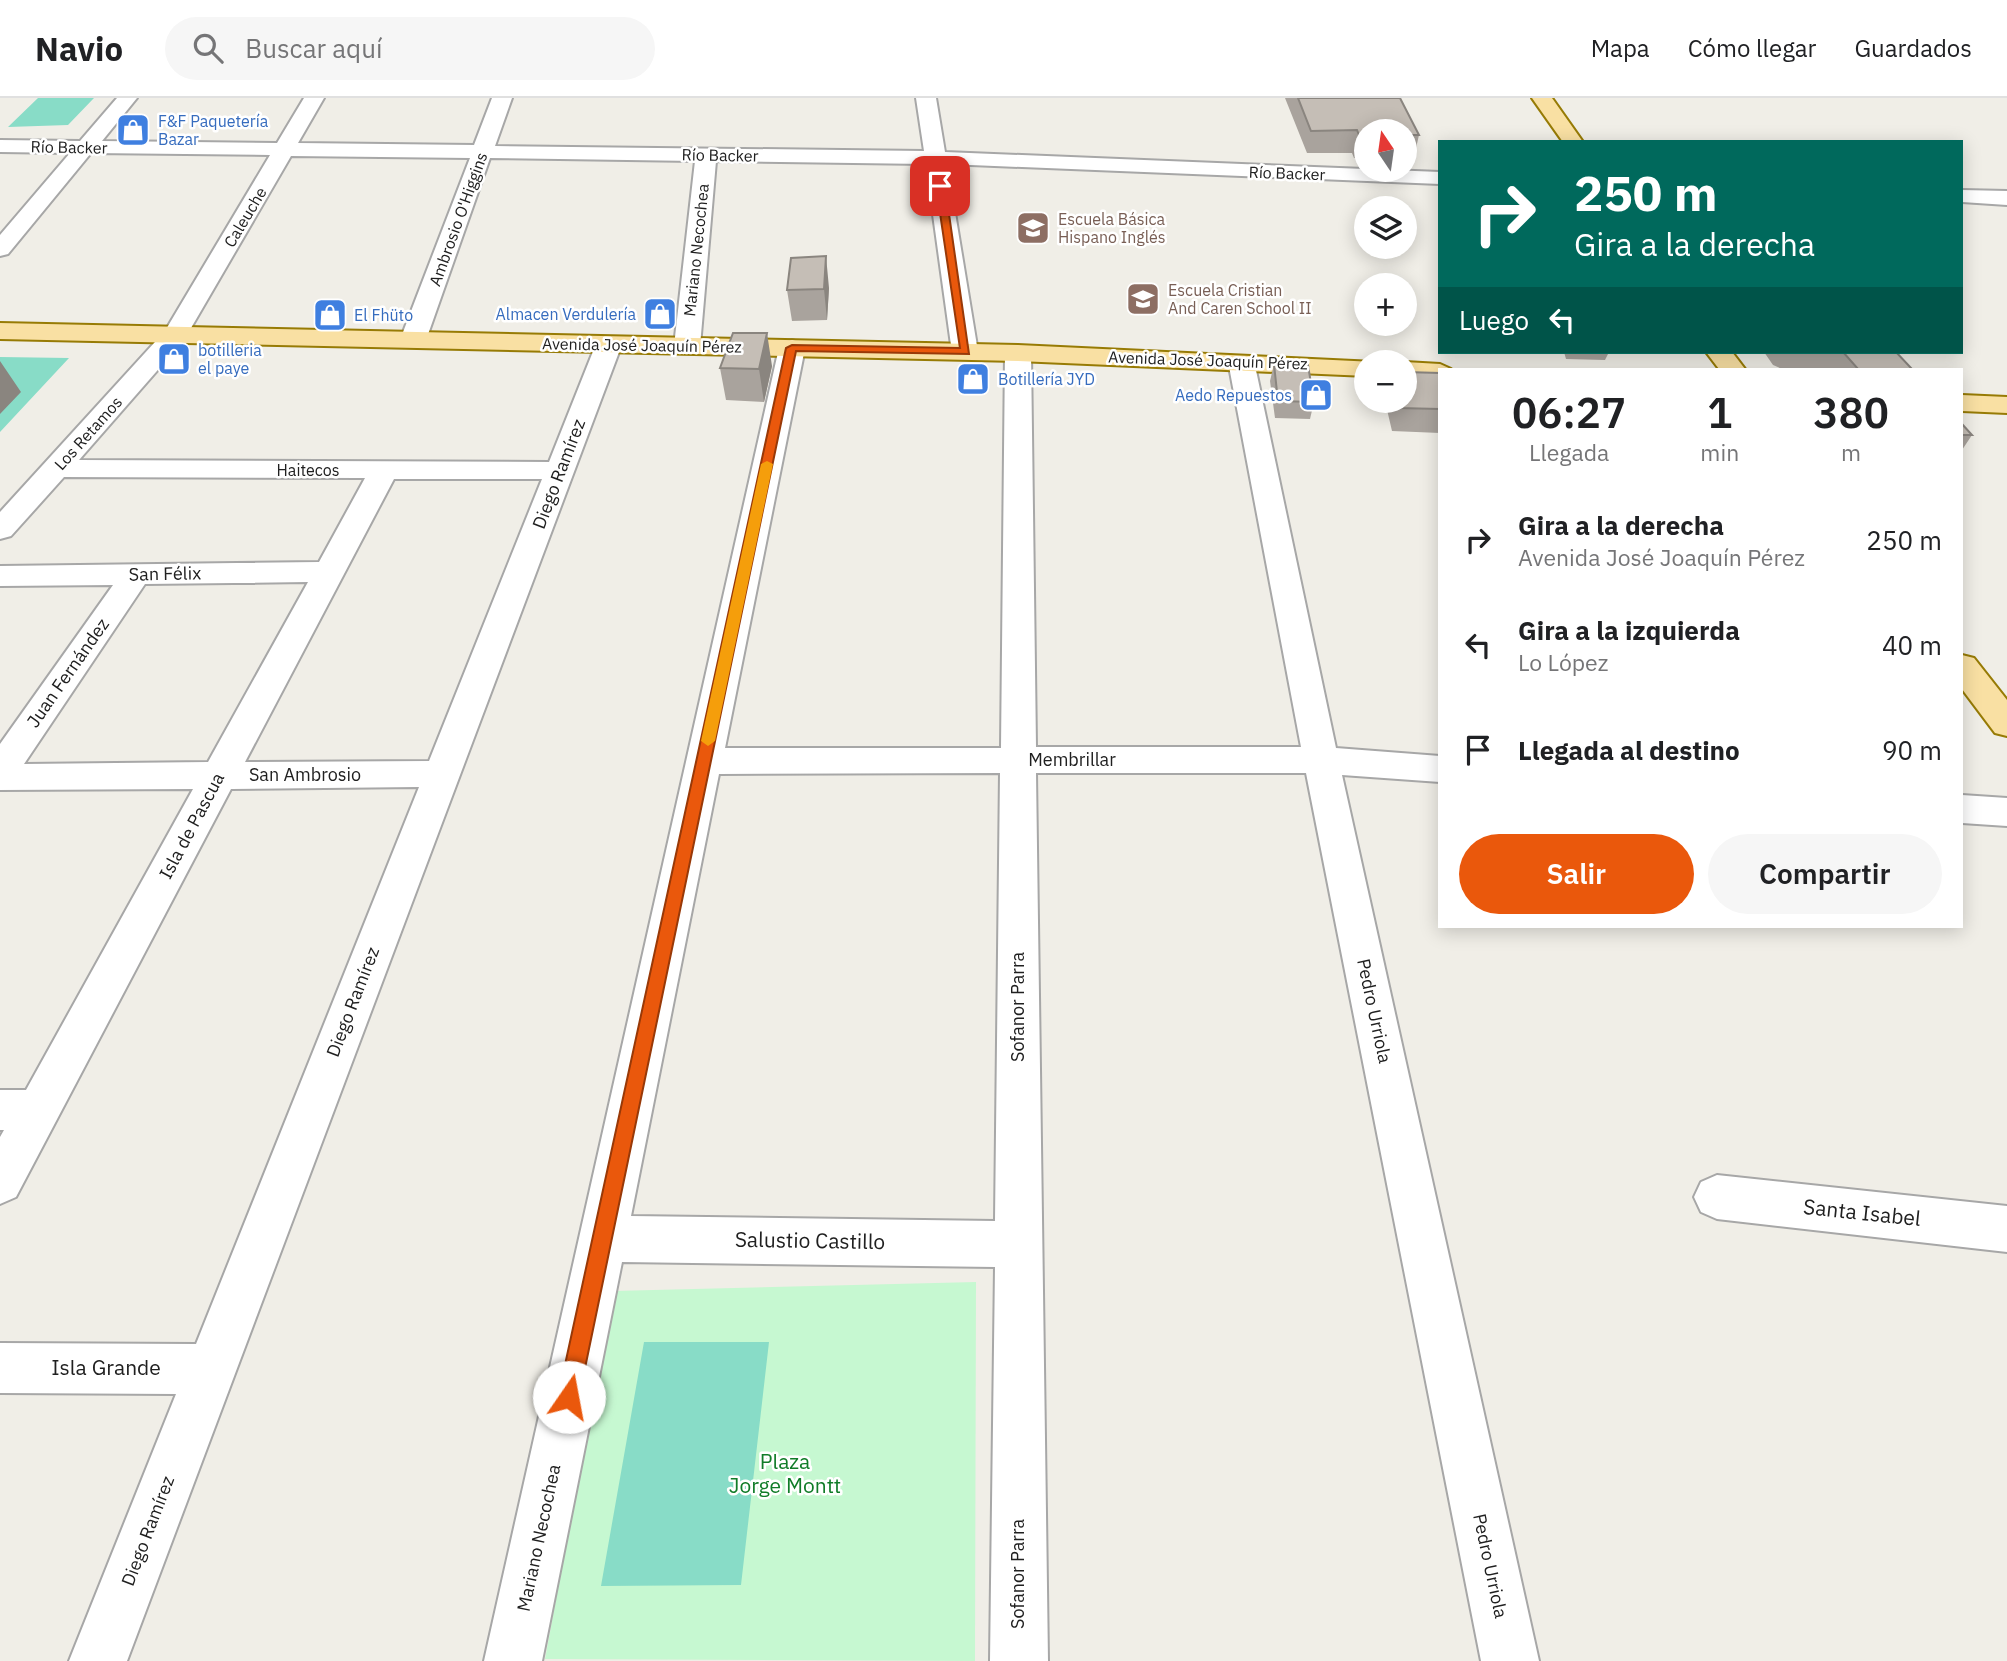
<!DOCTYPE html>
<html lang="es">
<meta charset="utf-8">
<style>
body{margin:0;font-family:"IBM Plex Sans",sans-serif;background:#f6f6f6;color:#202124;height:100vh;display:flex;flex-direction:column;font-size:26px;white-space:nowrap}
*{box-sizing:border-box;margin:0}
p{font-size:23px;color:#757577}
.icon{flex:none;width:38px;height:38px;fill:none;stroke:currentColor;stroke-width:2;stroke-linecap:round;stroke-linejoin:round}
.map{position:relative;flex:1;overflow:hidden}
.side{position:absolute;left:1438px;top:270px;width:525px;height:560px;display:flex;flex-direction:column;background:#fff;border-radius:0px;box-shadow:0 4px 18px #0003}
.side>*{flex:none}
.hud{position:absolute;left:1438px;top:42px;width:525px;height:214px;border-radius:0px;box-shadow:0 4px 18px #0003;background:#00695c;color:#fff;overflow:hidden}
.needle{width:46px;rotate:347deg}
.controls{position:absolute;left:1354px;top:21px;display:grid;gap:14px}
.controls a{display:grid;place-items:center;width:63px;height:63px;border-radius:50%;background:#fff;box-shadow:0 4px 18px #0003;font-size:35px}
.pin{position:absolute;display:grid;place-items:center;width:60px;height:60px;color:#fff;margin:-30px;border-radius:14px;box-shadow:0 4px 10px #0006}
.me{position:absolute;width:77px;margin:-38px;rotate:12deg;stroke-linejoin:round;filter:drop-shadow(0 0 5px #0008)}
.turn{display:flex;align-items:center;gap:24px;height:147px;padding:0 21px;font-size:32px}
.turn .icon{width:91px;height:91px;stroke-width:2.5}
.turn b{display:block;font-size:49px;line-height:60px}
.then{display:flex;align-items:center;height:66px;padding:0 21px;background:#0003;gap:14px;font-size:26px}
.eta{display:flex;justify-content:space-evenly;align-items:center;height:119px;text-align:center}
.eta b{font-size:42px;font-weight:600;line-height:49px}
.action{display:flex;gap:14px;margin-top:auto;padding:14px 21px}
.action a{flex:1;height:80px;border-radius:42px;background:#ea580c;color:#fff;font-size:28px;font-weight:600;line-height:80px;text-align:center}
.action a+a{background:#f6f6f6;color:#202124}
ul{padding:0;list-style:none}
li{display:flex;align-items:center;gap:21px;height:105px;padding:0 21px}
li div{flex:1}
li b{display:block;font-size:26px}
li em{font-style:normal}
header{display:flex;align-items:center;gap:42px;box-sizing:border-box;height:98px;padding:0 35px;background:#fff;border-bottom:2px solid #e0e0e0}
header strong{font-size:33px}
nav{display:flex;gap:38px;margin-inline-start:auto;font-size:24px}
.search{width:490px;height:63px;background:#f6f6f6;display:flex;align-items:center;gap:18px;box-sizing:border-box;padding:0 24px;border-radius:38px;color:#757577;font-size:26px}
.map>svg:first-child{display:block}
.park{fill:#c6f8d1}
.pitch{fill:#88dcc7}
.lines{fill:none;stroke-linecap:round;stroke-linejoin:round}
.minor-casing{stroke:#a7a7a7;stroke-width:4}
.major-casing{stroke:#977b05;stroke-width:4}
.minor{fill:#fff;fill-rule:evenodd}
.major{fill:#f9e0a3;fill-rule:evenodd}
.wall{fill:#a9a39d}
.shaded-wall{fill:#8a857f}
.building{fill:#c5beb6;stroke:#8a857f;stroke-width:2}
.route{fill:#ea580c;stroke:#983908;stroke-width:2}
.slow{fill:#f59e0b}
.labels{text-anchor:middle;stroke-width:5;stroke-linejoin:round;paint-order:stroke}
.far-shop-label{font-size:16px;fill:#366cbe;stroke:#fff;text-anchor:start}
.far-street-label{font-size:16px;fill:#202020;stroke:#fff}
.far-education-label{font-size:16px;fill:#785e54;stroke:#fff;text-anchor:start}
.street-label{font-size:18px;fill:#202020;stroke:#fff}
.near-street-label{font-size:21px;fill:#202020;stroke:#fff}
.near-park-label{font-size:21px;fill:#107c28;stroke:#fff}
</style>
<header>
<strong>Navio</strong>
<div class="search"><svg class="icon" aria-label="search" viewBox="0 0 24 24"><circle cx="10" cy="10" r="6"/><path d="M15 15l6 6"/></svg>Buscar aquí</div>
<nav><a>Mapa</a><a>Cómo llegar</a><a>Guardados</a></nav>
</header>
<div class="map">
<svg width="2007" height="1563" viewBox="0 0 2007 1563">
<rect width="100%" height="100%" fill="#f0eee7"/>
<path class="park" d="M 976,1184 L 975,1563 L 545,1561 L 613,1193 Z"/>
<path class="pitch" d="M 38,0 L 94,0 L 68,27 L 8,29 Z
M 0,259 L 69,260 L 0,334 Z
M 644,1244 L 769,1244 L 741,1487 L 601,1488 Z"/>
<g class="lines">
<defs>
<path id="minor" d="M 117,0 L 137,0 L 102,43 L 277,45 L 304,0 L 324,0 L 298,45 L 474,47 L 492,0 L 512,0 L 495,48 L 924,53 L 916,0 L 936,0 L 945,54 L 1440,74 L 1440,86 L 947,66 L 978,254 L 974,259 L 956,259 L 952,254 L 926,66 L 716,63 L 700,248 L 696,253 L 678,253 L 674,248 L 695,63 L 490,60 L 426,242 L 422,247 L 404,247 L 400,242 L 470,60 L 291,58 L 184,242 L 79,362 L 549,364 L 596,246 L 600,241 L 618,241 L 622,246 L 127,1563 L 69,1563 L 176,1296 L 0,1295 L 0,1245 L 196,1246 L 419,689 L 231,691 L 16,1099 L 0,1106 L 0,1039 L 4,1032 L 0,1032 L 0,992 L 26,992 L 193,691 L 0,692 L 0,646 L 113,487 L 0,488 L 0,468 L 319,464 L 365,380 L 64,379 L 11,438 L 0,441 L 0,414 L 165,233 L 270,57 L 91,55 L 8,156 L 0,158 L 0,137 L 70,55 L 0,54 L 0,42 L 80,43 ZM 394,381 L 542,381 L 429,663 L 245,664 ZM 308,484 L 208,664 L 24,666 L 145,486 Z
M 1962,92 L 2007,93 L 2007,107 L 1962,104 Z
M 792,242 L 801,245 L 805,250 L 725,650 L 1001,650 L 1005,255 L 1009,250 L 1027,250 L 1031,255 L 1036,649 L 1301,649 L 1228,263 L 1232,258 L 1250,258 L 1254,263 L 1336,650 L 1440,658 L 1440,684 L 1342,677 L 1539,1563 L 1481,1563 L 1306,675 L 1036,675 L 1048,1563 L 990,1563 L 995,1169 L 622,1164 L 542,1563 L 484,1563 L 779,250 L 783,245 ZM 1000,675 L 995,1123 L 631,1118 L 719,676 Z
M 1962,697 L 2007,700 L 2007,728 L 1962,725 Z
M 1717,1077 L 2007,1108 L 2007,1154 L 1717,1121 L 1701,1114 L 1694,1099 L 1701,1084 Z"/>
<path id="major" d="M 1532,0 L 1552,0 L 1583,44 L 1563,44 Z
M 0,225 L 1018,247 L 1375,264 L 1367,264 L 1367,278 L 1018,263 L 0,241 Z
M 1706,254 L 1732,254 L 1745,271 L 1719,271 Z
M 1405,264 L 1440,266 L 1451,271 L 1440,271 L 1440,282 L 1405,280 Z
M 1962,297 L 2007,299 L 2007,315 L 1962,313 Z
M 1962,557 L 1974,560 L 2007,602 L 2007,638 L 1995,635 L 1962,591 Z"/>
</defs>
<use href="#minor" class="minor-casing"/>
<use href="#major" class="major-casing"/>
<use href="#minor" class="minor"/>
<use href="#major" class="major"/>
</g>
<path class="wall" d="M 1285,0 L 1400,0 L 1419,37 L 1414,59 L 1405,59 L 1405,33 L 1367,33 L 1367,60 L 1354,60 L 1352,55 L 1307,55 Z
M 829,190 L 827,222 L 792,223 L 787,192 Z
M 1564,254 L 1609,254 L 1605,262 L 1566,261 Z
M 1764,254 L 1896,254 L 1912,271 L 1782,271 L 1773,267 Z
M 1274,266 L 1314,304 L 1310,321 L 1275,320 L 1270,283 Z
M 772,268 L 764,304 L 726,302 L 720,270 Z
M 1440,275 L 1440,335 L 1392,333 L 1385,303 L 1405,303 Z
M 1962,326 L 1972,337 L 1962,352 Z"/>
<path class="shaded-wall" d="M 826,158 L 829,190 L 827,222 L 824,191 Z
M 767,235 L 772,268 L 764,304 L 759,271 Z
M 0,263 L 21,294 L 0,316 Z"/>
<path class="building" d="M 1298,0 L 1400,0 L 1419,37 L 1405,37 L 1405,33 L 1367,33 L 1367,37 L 1359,37 L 1357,32 L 1311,33 Z
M 826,158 L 824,191 L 787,192 L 791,160 Z
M 733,235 L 767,235 L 759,271 L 720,270 Z
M 1843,254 L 1896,254 L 1912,271 L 1858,271 Z
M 1274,266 L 1308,267 L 1314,304 L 1278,303 Z
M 1405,274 L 1440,275 L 1440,311 L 1398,310 L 1396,303 L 1405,303 Z
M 1962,326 L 1972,337 L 1962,337 Z"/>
<path class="route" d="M 940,85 L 945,88 L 969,256 L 796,253 L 579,1299 L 576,1307 L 569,1310 L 561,1307 L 558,1299 L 786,250 L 792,247 L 960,250 L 936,88 Z"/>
<path class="slow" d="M 767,363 L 773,366 L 715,643 L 708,648 L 701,643 L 761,366 Z"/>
<defs>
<symbol id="shop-square" viewBox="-11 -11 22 22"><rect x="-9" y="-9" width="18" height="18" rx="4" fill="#3f7fe0" stroke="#fff"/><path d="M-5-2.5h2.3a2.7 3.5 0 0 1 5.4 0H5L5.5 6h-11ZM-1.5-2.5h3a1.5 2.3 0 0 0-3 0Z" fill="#fff"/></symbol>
<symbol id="school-square" viewBox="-11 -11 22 22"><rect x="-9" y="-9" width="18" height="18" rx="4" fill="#8d6e63" stroke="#fff"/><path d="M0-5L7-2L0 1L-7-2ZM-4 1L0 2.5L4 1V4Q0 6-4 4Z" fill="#fff"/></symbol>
</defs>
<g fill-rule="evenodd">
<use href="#shop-square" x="114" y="13" width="38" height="38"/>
<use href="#school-square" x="1014" y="111" width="38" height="38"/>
<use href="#school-square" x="1124" y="182" width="38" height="38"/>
<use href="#shop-square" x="641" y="197" width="38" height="38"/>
<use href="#shop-square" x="311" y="198" width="38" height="38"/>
<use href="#shop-square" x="155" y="242" width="38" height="38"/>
<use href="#shop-square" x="954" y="262" width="38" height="38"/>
<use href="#shop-square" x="1297" y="278" width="38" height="38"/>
</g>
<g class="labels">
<g class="far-shop-label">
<text x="158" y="29">F&amp;F Paquetería<tspan x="158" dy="18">Bazar</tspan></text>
<text x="636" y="222" text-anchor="end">Almacen Verdulería</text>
<text x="354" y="223">El Fhüto</text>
<text x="198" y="258">botilleria<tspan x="198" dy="18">el paye</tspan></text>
<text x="998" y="287">Botillería JYD</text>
<text x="1292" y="303" text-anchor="end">Aedo Repuestos</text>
</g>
<g class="far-street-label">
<text transform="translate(69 49) rotate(1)" y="6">Río Backer</text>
<text transform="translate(720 57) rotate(1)" y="6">Río Backer</text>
<text transform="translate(1287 75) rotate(2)" y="6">Río Backer</text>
<text transform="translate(245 119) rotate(-59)" y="6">Caleuche</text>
<text transform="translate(458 121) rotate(-70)" y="6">Ambrosio O'Higgins</text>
<text transform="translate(696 152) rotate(-84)" y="6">Mariano Necochea</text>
<text transform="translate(642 247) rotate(1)" y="6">Avenida José Joaquín Pérez</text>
<text transform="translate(1208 262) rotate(2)" y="6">Avenida José Joaquín Pérez</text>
<text transform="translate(88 335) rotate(-48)" y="6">Los Retamos</text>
<text x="308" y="378">Haitecos</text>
</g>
<g class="far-education-label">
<text x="1058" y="127">Escuela Básica<tspan x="1058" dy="18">Hispano Inglés</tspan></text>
<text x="1168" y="198">Escuela Cristian<tspan x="1168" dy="18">And Caren School II</tspan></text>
</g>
<g class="street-label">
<text transform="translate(559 376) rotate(-69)" y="6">Diego Ramírez</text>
<text transform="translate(165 476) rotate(-1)" y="6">San Félix</text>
<text transform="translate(68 575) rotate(-55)" y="6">Juan Fernández</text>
<text x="1072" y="668">Membrillar</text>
<text x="305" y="683">San Ambrosio</text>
<text transform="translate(192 728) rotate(-62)" y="6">Isla de Pascua</text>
<text transform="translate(353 904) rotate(-69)" y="6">Diego Ramírez</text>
<text transform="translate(1018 909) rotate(-90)" y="6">Sofanor Parra</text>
<text transform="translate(1374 913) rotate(78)" y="6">Pedro Urriola</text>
<text transform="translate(148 1433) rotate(-69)" y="6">Diego Ramírez</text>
<text transform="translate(539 1440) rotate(-78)" y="6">Mariano Necochea</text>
<text transform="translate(1490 1468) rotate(78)" y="6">Pedro Urriola</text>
<text transform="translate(1018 1476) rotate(-90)" y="6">Sofanor Parra</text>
</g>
<g class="near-street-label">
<text transform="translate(1862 1115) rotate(6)" y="7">Santa Isabel</text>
<text transform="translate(810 1143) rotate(1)" y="7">Salustio Castillo</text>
<text x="106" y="1277">Isla Grande</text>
</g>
<g class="near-park-label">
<text x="785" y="1371">Plaza<tspan x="785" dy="24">Jorge Montt</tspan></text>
</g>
</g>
</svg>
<div class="controls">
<a><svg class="needle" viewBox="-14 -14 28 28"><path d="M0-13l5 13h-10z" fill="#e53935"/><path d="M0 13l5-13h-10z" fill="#757577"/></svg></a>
<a><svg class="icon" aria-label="layers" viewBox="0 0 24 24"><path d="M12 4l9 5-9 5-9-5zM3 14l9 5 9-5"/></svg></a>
<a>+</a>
<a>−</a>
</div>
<div class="pin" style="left:940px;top:88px;background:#d93025"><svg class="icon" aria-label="arrive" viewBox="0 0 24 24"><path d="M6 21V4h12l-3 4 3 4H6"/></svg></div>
<svg class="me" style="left:569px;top:1299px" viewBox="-20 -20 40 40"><circle r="19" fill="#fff"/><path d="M0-13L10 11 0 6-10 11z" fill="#ea580c"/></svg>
<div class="hud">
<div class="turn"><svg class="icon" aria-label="right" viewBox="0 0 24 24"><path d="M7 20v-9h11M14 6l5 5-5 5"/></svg><div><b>250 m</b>Gira a la derecha</div></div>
<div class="then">Luego<svg class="icon" aria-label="left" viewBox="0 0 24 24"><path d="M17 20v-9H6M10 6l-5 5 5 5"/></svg></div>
</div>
<section class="side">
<div class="eta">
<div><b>06:27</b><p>Llegada</p></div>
<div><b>1</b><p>min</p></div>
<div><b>380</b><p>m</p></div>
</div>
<ul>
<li><svg class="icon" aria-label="right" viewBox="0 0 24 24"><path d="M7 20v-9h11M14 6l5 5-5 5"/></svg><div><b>Gira a la derecha</b><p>Avenida José Joaquín Pérez</p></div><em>250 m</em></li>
<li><svg class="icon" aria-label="left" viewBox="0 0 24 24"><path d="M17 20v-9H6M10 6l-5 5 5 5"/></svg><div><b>Gira a la izquierda</b><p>Lo López</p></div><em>40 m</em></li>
<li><svg class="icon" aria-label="arrive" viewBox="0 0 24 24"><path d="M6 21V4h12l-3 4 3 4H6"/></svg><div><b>Llegada al destino</b></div><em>90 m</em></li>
</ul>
<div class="action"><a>Salir</a><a>Compartir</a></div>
</section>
</div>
